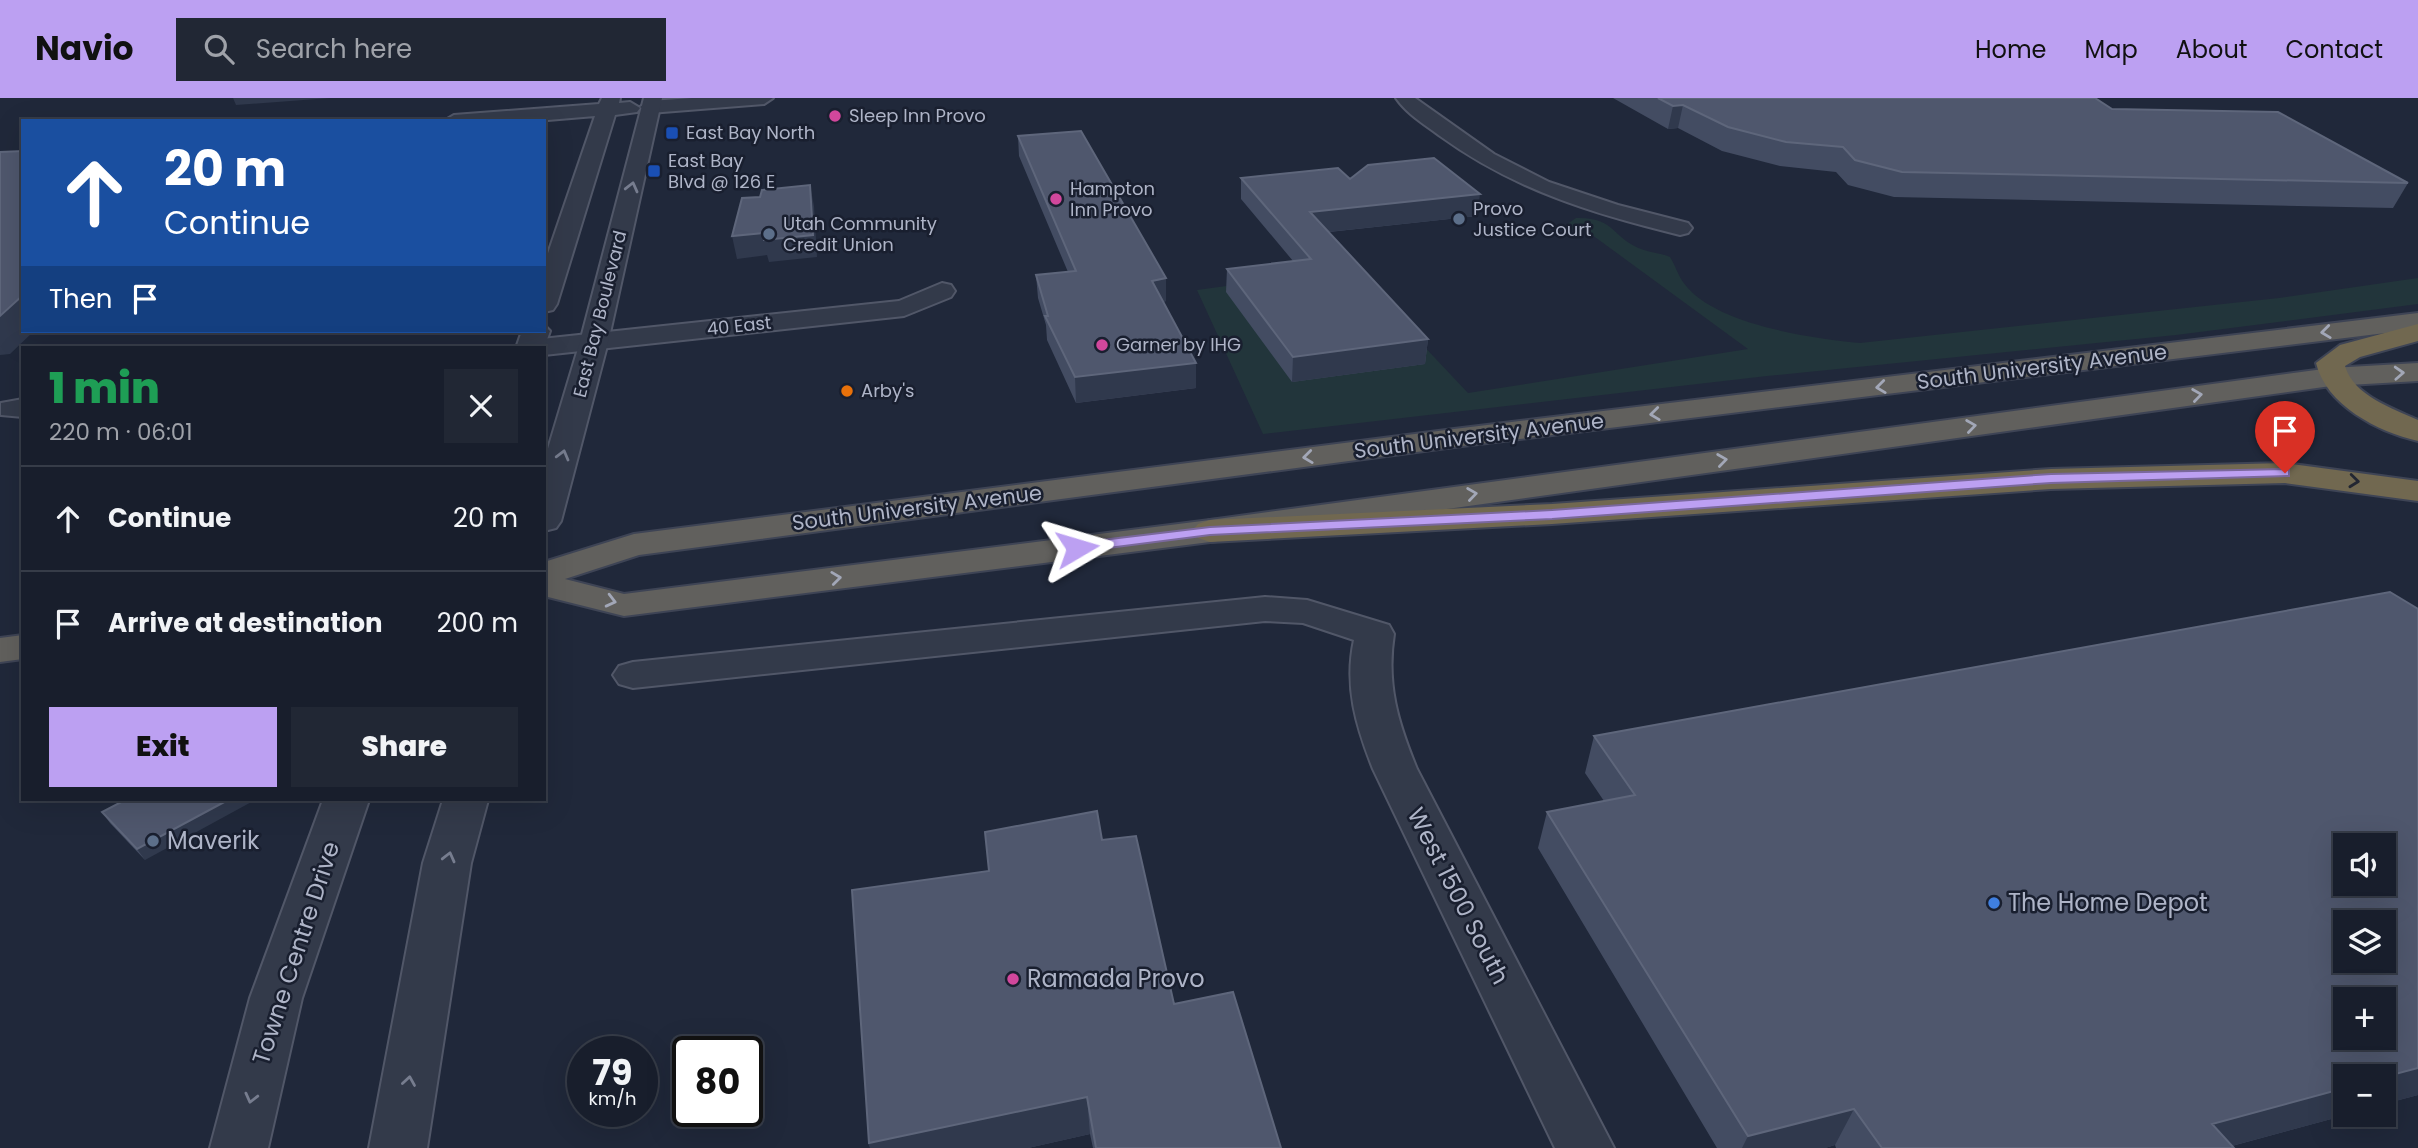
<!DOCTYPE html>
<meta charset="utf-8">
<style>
body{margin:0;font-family:Poppins,sans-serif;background:#212734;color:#f1f3f6;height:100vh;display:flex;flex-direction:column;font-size:26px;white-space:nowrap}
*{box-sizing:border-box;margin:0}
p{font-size:23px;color:#9fa2a9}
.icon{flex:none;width:38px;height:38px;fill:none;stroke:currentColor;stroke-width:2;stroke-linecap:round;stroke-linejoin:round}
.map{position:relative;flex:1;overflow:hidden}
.sheet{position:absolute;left:21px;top:248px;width:525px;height:455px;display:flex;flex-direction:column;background:#181e2c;border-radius:0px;box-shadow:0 7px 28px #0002,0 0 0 2px #363c48}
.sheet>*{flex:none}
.guide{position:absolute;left:21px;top:21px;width:525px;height:214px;border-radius:0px;box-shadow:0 7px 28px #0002,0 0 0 2px #363c48;background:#1a4fa0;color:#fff;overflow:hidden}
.buttons{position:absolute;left:2333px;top:735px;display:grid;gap:14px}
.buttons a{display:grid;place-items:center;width:63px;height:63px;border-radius:0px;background:#181e2c;box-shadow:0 7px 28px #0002,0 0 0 2px #363c48;font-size:35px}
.speed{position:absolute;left:567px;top:938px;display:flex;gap:14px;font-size:35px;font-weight:700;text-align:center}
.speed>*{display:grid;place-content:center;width:91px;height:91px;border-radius:50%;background:#181e2c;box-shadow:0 7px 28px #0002,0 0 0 2px #363c48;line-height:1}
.speed small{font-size:18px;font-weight:400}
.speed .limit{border:4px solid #111;border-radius:10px;background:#fff;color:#111}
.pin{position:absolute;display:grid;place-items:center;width:60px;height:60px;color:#fff;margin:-72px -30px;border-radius:50% 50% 50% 0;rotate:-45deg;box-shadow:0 0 7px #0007}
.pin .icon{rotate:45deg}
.me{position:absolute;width:77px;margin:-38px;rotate:83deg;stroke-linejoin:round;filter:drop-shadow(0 0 5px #0008)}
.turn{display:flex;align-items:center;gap:24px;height:147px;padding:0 28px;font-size:32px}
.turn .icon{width:91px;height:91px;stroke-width:2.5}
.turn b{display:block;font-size:49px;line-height:60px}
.then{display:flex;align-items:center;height:66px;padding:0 28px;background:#0003;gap:14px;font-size:26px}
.round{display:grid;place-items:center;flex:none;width:74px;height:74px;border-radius:0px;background:#212734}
.headline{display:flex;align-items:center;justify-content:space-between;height:119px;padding:0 28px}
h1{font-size:42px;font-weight:800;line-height:52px;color:#1e9e55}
.cta{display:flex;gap:14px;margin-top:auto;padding:14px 28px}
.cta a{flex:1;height:80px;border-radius:0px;background:#bca0f2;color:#111;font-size:28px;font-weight:800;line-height:80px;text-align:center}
.cta a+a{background:#212734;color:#f1f3f6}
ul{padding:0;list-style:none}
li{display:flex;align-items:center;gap:21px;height:105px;padding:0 28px;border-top:2px solid #363c48}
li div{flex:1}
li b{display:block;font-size:26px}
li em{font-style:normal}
header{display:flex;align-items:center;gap:42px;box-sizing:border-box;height:98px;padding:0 35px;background:#bca0f2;color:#111}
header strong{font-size:33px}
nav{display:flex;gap:38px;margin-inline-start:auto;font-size:24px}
.search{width:490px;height:63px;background:#212734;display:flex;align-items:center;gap:18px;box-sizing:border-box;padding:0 24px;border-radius:0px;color:#9fa2a9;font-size:26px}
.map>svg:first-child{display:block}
.green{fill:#22353b}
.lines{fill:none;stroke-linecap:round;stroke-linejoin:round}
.minor-casing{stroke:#515768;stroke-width:4}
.tertiary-casing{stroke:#515768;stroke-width:4}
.trunk-casing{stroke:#3e4455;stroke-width:4}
.motorway-casing{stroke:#3e4455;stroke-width:4}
.minor{fill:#333a4a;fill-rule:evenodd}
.tertiary{fill:#333a4a;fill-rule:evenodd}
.trunk{fill:#61605d;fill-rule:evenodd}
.motorway{fill:#716850;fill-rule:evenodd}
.wall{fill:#434c62;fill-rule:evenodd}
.shaded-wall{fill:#30394d}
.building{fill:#4f576d;stroke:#5e667b;stroke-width:2;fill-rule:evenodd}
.oneway{stroke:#777d8f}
.oneway2{stroke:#a2a7b7}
.oneway3{stroke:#222632}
.route{fill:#bca0f2;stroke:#7a689d;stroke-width:2}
.hotel-dot{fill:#d1479c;stroke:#191f2f;stroke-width:2.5}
.transit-dot{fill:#1a4fb4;stroke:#191f2f;stroke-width:2.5}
.service-dot{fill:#5c6f8a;stroke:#191f2f;stroke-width:2.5}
.food-dot{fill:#e8710a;stroke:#191f2f;stroke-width:2.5}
.shop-dot{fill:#3f7fe0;stroke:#191f2f;stroke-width:2.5}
.labels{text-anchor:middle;stroke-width:5;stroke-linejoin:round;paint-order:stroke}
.far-poi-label{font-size:18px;fill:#aeb4c7;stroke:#191f2f;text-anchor:start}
.far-street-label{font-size:18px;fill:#aeb4c7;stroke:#191f2f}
.street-label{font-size:21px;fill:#aeb4c7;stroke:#191f2f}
.near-poi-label{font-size:24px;fill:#aeb4c7;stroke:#191f2f;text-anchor:start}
.near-street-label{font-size:24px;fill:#aeb4c7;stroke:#191f2f}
</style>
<header>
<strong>Navio</strong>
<div class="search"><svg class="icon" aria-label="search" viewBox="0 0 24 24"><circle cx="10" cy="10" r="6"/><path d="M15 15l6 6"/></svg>Search here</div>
<nav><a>Home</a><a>Map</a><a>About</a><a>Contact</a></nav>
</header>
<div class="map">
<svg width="2418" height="1050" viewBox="0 0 2418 1050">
<rect width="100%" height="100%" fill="#20283a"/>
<path class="green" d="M 1576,120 C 1617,119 1611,141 1644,152 C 1653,155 1661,155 1670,159 C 1675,167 1678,177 1683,184 C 1713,227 1811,240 1860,245 L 2279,200 L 2418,180 L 2418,206 L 2176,237 L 1767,278 L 1263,336 L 1197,192 L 1351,171 L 1468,295 L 1748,251 L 1584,131 L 1567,133 L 1563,129 Z"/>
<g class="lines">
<defs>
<path id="minor" d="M 692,0 L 773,0 L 764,6 L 650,15 L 640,9 L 650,3 Z
M 1396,0 L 1415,0 L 1494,56 L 1549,84 L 1618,107 L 1688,125 L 1692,130 L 1688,135 L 1680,137 C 1593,116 1513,91 1440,38 C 1424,26 1407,16 1396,0 Z
M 942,185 L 951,187 L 955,193 L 951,199 L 904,218 L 544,257 L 544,250 L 518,250 L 522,244 L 532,242 L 899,203 Z
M 23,301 L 23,319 L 1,317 L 1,305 Z
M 1265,499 L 1307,502 L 1389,527 L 1394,536 C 1386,586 1398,625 1417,671 L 1614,1050 L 1555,1050 L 1373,671 C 1356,628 1344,588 1354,542 L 1303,525 L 1265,523 L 633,590 L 619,586 L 613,577 L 619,568 L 633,564 Z"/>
<path id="tertiary" d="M 602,0 L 620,0 L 619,5 L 630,4 L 640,10 L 637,14 L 615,17 L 557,206 L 553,212 L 544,214 L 544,167 L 595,18 L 536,23 L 444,23 L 454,17 L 599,6 Z
M 644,0 L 662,0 L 608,244 L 561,423 L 556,430 L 544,433 L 544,364 L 580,244 Z
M 544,227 L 550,233 L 544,250 L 516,250 L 522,233 L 544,233 Z
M 323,702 L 369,702 L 302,900 L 268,1050 L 210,1050 L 250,900 Z
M 443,702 L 488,702 L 471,765 L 427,1050 L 369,1050 L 423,765 Z"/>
<path id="trunk" d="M 2418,215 L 2418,231 L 1454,349 L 639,457 L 565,481 L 624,496 L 1210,422 L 2331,270 L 2418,265 L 2418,283 L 2331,288 L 1210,444 L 624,518 L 544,498 L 544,464 L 634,436 L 1454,331 Z
M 23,537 L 23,561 L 0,564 L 0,540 Z"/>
<path id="motorway" d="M 2418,226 L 2418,243 L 2360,259 L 2345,268 C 2354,298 2392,310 2418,322 L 2418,343 C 2378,334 2326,307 2316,265 L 2340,247 Z
M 2285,365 L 2418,383 L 2418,403 L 2285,385 L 2051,391 L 1552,426 L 1210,444 L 1198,440 L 1192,433 L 1198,426 L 1210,422 L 1552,406 L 2051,371 Z"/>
</defs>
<use href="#minor" class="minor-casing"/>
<use href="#tertiary" class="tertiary-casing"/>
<use href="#trunk" class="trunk-casing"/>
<use href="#motorway" class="motorway-casing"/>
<use href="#minor" class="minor"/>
<use href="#tertiary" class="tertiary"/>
<use href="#trunk" class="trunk"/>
<use href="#motorway" class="motorway"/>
</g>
<path class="wall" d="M 1613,0 L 2095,0 L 2112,11 L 2408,85 L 2393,110 L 1894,99 L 1848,87 L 1836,74 L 1780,68 L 1722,53 L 1678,30 L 1668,31 Z
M 1018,38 L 1166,180 L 1166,203 L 1163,204 L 1196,265 L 1196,290 L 1076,305 L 1047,242 L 1046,227 L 1038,200 L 1036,177 L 1068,174 L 1019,58 Z
M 1241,80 L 1350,81 L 1477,118 L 1329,134 L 1428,241 L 1425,266 L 1292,284 L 1226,194 L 1227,171 L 1293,163 L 1241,101 Z
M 2390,494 L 2418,511 L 2418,997 L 2384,1006 L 2384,978 L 2345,978 L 2346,1017 L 2232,1048 L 2234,1050 L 1836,1050 L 1835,1047 L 1825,1050 L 1717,1050 L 1538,750 L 1547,714 L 1604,703 L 1585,675 L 1594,638 ZM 2345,747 L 2384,747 L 2384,786 L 2345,786 ZM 2345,824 L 2384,824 L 2384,863 L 2345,863 ZM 2345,901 L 2384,901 L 2384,940 L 2345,940 Z
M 125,702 L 145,762 L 110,725 L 102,714 Z
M 1102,742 L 1174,906 L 1281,1050 L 1093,1050 L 1090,1036 L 1028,1050 L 870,1050 L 869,1045 L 989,773 Z"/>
<path class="shaded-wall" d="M 233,0 L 330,0 L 236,7 Z
M 1683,7 L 1678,30 L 1668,31 L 1673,8 Z
M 810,87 L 814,108 L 817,159 L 769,164 L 767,157 L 737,161 L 732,138 L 764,135 Z
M 1480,96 L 1477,118 L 1309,136 L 1310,114 Z
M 1166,180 L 1166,203 L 1152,206 L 1152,183 Z
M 23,197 L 23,233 L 34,233 L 10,256 L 0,257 L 0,218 Z
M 1428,241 L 1425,266 L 1292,284 L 1293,259 Z
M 1196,265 L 1196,290 L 1076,305 L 1075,279 Z
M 228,702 L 255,702 L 145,762 L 137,751 Z
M 2418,970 L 2418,997 L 2384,1006 L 2384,979 Z
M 2345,990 L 2346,1017 L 2224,1050 L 2212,1026 Z
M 1087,999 L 1090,1036 L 1028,1050 L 870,1050 L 869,1045 Z
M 1854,1011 L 1835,1047 L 1825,1050 L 1742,1050 L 1748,1038 Z"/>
<path class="building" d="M 1658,0 L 2095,0 L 2112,11 L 2278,14 L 2408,85 L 1902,74 L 1855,62 L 1843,49 L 1786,44 L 1728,29 L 1683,7 L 1673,8 Z
M 1081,33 L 1166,180 L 1152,183 L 1196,265 L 1075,279 L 1045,218 L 1048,218 L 1036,177 L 1076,173 L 1018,38 Z
M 23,53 L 23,197 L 0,218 L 0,54 Z
M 1434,60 L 1480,96 L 1310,114 L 1428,241 L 1293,259 L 1227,171 L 1311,161 L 1241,80 L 1338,70 L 1350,81 L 1368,67 Z
M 810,87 L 813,137 L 764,142 L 764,135 L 732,138 L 742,100 L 760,99 L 762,92 Z
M 2390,494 L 2418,511 L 2418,970 L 2384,979 L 2384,978 L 2345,978 L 2345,990 L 2212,1026 L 2234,1050 L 1882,1050 L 1854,1011 L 1748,1038 L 1547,714 L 1635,697 L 1594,638 ZM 2345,747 L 2384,747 L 2384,786 L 2345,786 ZM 2345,824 L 2384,824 L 2384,863 L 2345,863 ZM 2345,901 L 2384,901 L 2384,940 L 2345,940 Z
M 125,702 L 228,702 L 137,751 L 102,714 Z
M 1097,713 L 1102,742 L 1136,738 L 1174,906 L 1233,894 L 1281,1050 L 1096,1050 L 1087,999 L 869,1045 L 852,792 L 989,773 L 985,734 Z"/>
<defs><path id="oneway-chevron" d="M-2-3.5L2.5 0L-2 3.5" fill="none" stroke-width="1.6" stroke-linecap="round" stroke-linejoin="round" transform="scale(1.75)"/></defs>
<g class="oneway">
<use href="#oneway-chevron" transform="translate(632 89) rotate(-76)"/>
<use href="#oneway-chevron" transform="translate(563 357) rotate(-75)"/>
<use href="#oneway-chevron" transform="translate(449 759) rotate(-76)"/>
<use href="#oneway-chevron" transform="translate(409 983) rotate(-81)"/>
<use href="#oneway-chevron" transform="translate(251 1000) rotate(104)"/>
</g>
<g class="oneway2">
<use href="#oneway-chevron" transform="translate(2326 234) rotate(173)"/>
<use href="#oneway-chevron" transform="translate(2399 275) rotate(-3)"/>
<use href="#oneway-chevron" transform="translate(1881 289) rotate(173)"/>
<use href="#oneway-chevron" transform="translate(2197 297) rotate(-8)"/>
<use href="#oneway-chevron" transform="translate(1655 316) rotate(173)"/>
<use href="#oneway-chevron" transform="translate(1971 328) rotate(-8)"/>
<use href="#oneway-chevron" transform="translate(1308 359) rotate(173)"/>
<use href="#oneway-chevron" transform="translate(1722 362) rotate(-8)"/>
<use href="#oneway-chevron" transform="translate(1472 396) rotate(-8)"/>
<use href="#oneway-chevron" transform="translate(836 480) rotate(-7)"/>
<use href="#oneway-chevron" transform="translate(611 503) rotate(14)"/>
</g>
<use class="oneway3" href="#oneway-chevron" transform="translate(2354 383) rotate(6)"/>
<path class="route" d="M 2285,371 L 2289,372 L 2289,378 L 2051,385 L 1552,421 L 1210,437 L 1077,454 L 1070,450 L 1077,445 L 1210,429 L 1552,412 L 2051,376 Z"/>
<g class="hotel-dot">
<circle cx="835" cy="18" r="7"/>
<circle cx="1056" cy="101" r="7"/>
<circle cx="1102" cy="247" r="7"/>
<circle cx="1013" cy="881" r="7"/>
</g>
<g class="transit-dot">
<rect x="665" y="28" width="14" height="14" rx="3.5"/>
<rect x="647" y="66" width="14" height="14" rx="3.5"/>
</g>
<g class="service-dot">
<circle cx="1459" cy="121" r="7"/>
<circle cx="769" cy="136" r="7"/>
<circle cx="153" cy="743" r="7"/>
</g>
<circle class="food-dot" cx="847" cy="293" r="7"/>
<circle class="shop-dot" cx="1994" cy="805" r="7"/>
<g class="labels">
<g class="far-poi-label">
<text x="849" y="24">Sleep Inn Provo</text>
<text x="686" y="41">East Bay North</text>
<text x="668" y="69">East Bay<tspan x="668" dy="21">Blvd @ 126 E</tspan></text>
<text x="1070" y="97">Hampton<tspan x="1070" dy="21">Inn Provo</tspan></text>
<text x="1473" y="117">Provo<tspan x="1473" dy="21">Justice Court</tspan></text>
<text x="783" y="132">Utah Community<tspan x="783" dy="21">Credit Union</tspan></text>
<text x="1116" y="253">Garner by IHG</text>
<text x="861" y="299">Arby's</text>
</g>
<g class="far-street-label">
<text transform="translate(600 216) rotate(-76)" y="6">East Bay Boulevard</text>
<text transform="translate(739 228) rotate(-6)" y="6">40 East</text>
</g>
<g class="street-label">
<text transform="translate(2042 269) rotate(-7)" y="7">South University Avenue</text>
<text transform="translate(1479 338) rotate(-7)" y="7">South University Avenue</text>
<text transform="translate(917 410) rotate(-7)" y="7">South University Avenue</text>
</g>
<g class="near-poi-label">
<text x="167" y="751">Maverik</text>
<text x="2008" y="813">The Home Depot</text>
<text x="1027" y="889">Ramada Provo</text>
</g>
<g class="near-street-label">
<text transform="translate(1458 798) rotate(63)" y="8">West 1500 South</text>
<text transform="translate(296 855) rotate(-72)" y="8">Towne Centre Drive</text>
</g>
</g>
</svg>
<div class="buttons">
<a><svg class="icon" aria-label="sound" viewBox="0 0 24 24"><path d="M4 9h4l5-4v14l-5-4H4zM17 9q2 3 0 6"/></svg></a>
<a><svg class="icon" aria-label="layers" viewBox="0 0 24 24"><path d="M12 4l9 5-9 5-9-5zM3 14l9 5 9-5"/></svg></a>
<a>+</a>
<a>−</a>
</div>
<div class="speed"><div>79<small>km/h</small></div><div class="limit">80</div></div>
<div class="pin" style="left:2285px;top:375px;background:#d93025"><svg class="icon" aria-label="arrive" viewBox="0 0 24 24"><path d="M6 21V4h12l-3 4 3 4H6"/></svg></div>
<svg class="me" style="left:1077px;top:450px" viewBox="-20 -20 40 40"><path d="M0-17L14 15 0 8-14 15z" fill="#bca0f2" stroke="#fff" stroke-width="4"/></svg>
<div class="guide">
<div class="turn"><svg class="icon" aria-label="ahead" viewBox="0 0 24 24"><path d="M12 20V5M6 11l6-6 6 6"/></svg><div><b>20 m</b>Continue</div></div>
<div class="then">Then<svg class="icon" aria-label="arrive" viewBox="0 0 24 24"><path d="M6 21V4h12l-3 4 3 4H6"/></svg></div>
</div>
<section class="sheet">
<div class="headline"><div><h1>1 min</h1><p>220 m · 06:01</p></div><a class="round"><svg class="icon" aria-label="close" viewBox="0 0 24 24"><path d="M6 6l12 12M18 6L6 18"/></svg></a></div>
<ul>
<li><svg class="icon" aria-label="ahead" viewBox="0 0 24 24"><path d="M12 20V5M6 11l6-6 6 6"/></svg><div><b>Continue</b></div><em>20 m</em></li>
<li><svg class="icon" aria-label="arrive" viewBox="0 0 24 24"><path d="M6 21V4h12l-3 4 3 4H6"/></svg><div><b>Arrive at destination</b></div><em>200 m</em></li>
</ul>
<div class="cta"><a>Exit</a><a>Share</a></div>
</section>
</div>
